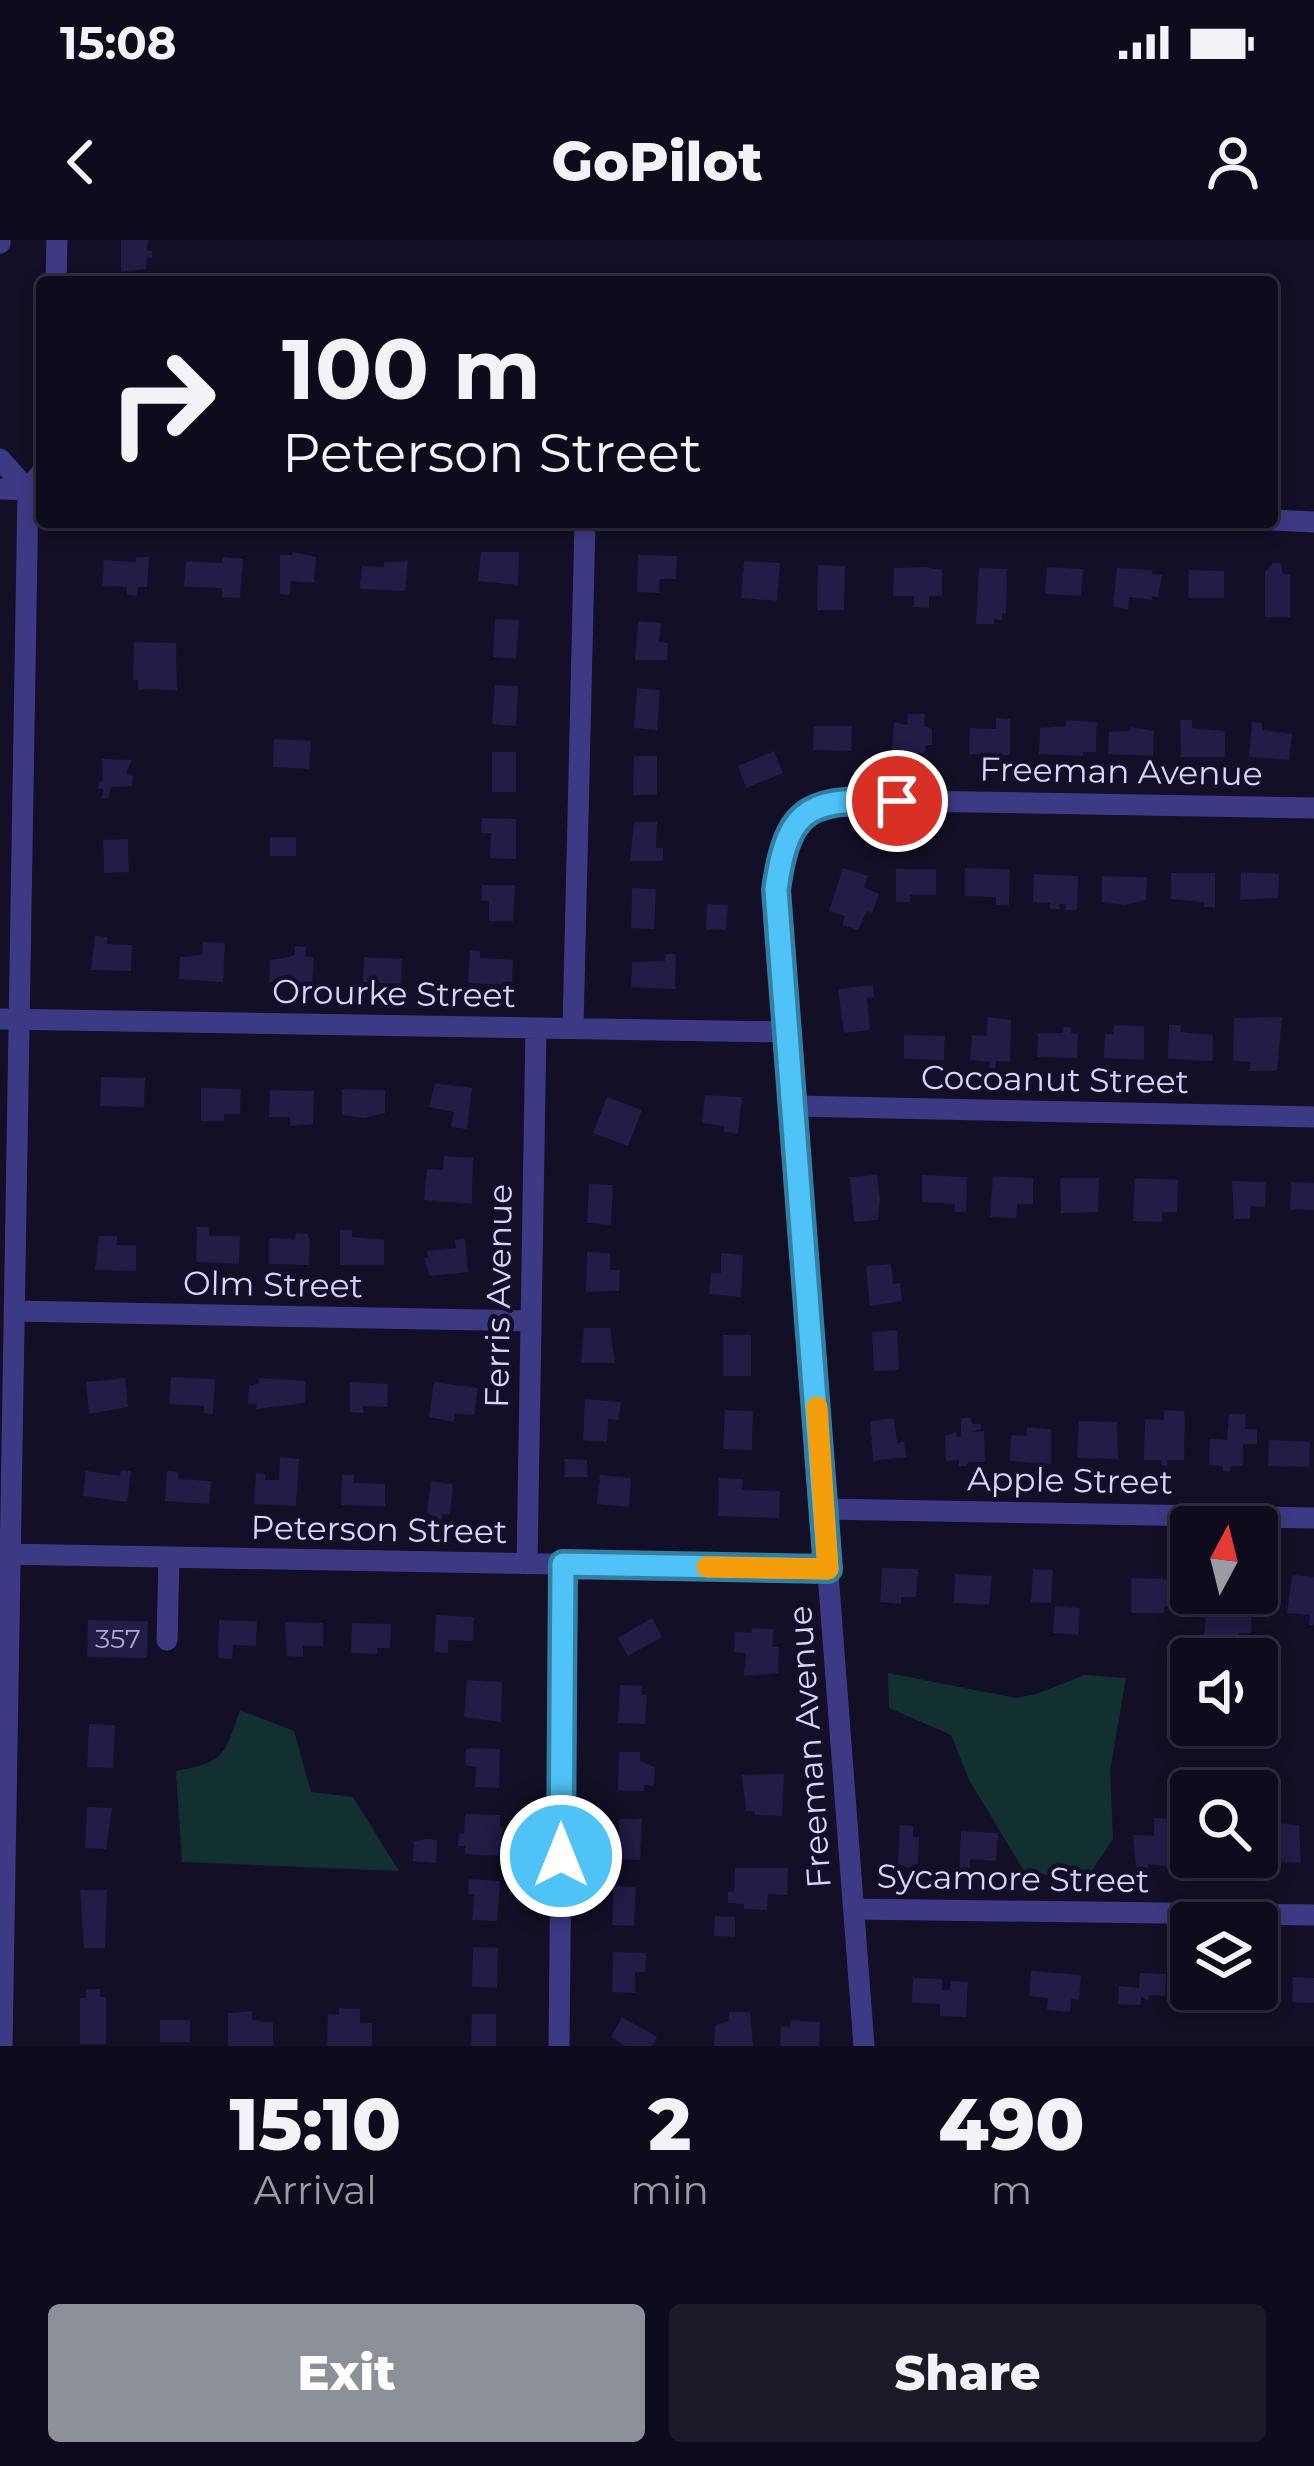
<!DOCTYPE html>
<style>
body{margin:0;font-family:Montserrat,sans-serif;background:#1c1929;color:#f1f3f6;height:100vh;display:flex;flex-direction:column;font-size:45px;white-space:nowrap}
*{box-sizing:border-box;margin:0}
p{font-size:39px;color:#9b9ba3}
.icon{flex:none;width:66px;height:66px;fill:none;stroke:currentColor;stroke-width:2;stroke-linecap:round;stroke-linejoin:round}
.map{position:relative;height:1806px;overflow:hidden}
.drawer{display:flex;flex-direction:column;background:#0e0b1c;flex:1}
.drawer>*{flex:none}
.top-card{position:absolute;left:36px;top:36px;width:1242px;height:252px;border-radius:12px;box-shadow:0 6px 18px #0003,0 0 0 3px #2e2b3b;background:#0e0b1c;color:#f1f3f6;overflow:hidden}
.needle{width:78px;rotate:7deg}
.buttons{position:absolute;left:1170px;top:1266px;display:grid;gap:24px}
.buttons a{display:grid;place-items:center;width:108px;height:108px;border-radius:12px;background:#0e0b1c;box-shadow:0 6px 18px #0003,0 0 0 3px #2e2b3b;font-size:60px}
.pin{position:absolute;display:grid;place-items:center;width:102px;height:102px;color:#fff;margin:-51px;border:6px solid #fff;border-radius:50%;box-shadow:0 3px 12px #0007}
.me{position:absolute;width:132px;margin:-66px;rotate:0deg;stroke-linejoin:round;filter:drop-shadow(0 0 9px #0008)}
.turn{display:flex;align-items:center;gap:42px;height:252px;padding:0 48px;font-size:54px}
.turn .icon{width:156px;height:156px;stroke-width:2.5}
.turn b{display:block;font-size:84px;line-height:102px}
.eta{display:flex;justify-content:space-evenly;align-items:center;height:204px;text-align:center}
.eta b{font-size:72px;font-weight:800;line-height:84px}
.cta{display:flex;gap:24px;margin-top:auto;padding:24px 48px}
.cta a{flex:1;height:138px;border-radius:12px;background:#8c9099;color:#fff;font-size:48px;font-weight:800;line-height:138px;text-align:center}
.cta a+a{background:#1c1929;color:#f1f3f6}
.status{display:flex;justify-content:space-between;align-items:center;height:84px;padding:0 60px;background:#0e0b1c;direction:ltr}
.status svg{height:33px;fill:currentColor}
header{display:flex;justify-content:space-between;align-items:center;height:156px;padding:0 48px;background:#0e0b1c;font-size:54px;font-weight:800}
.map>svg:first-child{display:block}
.green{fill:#12302f}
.building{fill:#241b47}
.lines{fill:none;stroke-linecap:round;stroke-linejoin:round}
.minor{stroke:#3d3a85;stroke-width:21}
.route-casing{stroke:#337fa1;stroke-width:30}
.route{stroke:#4fc3f7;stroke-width:21}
.slow{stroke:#f59e0b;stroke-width:21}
.labels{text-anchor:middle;stroke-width:9;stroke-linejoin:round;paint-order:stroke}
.number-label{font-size:27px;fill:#aca6d1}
.street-label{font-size:33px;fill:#d9d4ff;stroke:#130f26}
</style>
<div class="status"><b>15:08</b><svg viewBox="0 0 49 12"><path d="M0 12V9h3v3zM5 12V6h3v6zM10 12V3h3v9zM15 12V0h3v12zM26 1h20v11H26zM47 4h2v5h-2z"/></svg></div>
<header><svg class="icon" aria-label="back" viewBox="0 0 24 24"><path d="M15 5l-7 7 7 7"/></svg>GoPilot<svg class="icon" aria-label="person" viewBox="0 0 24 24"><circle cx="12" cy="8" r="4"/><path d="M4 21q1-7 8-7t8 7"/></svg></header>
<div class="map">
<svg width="1314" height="1806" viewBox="0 0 1314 1806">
<rect width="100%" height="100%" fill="#130f26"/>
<path class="green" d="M 888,1433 L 1016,1458 L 1036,1454 L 1085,1435 L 1126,1438 L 1110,1531 L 1113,1599 L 1085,1641 L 1024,1631 L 969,1540 L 951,1495 L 889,1468 Z
M 240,1470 L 294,1491 L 311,1552 L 353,1557 L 399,1631 L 182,1622 L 176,1531 C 225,1522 224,1516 240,1470 Z"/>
<path class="building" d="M 121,0 L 148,0 L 147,10 L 152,11 L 152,18 L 147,17 L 146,29 L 121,32 Z
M 293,312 L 316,317 L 314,343 L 291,341 L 290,355 L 280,354 L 280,315 L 292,315 Z
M 481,312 L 519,312 L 518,345 L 478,341 Z
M 638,315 L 677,316 L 676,339 L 659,339 L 659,353 L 637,352 Z
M 136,317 L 149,317 L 147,347 L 138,347 L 137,356 L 127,355 L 127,347 L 102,346 L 104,320 L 136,322 Z
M 222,317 L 243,319 L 240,358 L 222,357 L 222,348 L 184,347 L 186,321 L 222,323 Z
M 408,321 L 405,351 L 360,349 L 362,326 L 384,327 L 384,322 Z
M 744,321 L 780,323 L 777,361 L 741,358 Z
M 1273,323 L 1281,323 L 1283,334 L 1290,334 L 1290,377 L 1265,377 L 1265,332 Z
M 818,325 L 845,326 L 844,370 L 817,370 Z
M 924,327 L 942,330 L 942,356 L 929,356 L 929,368 L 914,367 L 914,356 L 893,356 L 894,328 Z
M 1047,327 L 1083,329 L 1081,356 L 1045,354 Z
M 979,328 L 1007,329 L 1006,374 L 1002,373 L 1002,380 L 994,379 L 994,384 L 976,384 Z
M 1117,328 L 1152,330 L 1152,334 L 1162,335 L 1158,357 L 1152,356 L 1152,360 L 1129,357 L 1128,369 L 1113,367 Z
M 1189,330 L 1224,331 L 1224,358 L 1188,358 Z
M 495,379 L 519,380 L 516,419 L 493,417 Z
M 638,381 L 661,383 L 659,402 L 668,403 L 667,420 L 635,420 Z
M 134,402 L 176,403 L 177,450 L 138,449 L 138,440 L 133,440 Z
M 495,445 L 518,446 L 516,486 L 492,484 Z
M 637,448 L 660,450 L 657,490 L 634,488 Z
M 908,474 L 925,474 L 924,486 L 932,489 L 932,505 L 926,505 L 925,513 L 892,514 L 894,482 L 907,485 Z
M 996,478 L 1010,479 L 1010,515 L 969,514 L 970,488 L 996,489 Z
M 1066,480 L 1097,482 L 1096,512 L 1083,512 L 1083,516 L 1039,514 L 1040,488 L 1066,486 Z
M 1180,480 L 1192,480 L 1192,488 L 1225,491 L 1225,517 L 1181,517 Z
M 1252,482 L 1262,483 L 1262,490 L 1292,494 L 1289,520 L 1249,517 Z
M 814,486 L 852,486 L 851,511 L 813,510 Z
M 1131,487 L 1154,491 L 1153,516 L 1108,514 L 1109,492 L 1130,491 Z
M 274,499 L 311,501 L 309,529 L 273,527 Z
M 774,511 L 783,533 L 746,548 L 738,526 Z
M 492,512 L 516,512 L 516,552 L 492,552 Z
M 634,516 L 657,516 L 657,555 L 633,555 Z
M 102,519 L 132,520 L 127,531 L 127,535 L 133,536 L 132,546 L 111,547 L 108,559 L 102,558 L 103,549 L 98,548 L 99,541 L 103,541 Z
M 482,578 L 516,579 L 516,619 L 490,618 L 491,593 L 481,593 Z
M 634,582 L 657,582 L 656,608 L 663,608 L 663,621 L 630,621 Z
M 270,597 L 296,597 L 296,616 L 270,616 Z
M 128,599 L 129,632 L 104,633 L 103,600 Z
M 843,628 L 868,636 L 864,647 L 879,654 L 872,673 L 867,671 L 858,690 L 842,685 L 845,676 L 829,671 Z
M 965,628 L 1010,629 L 1009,665 L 996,665 L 996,657 L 965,656 Z
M 896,629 L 936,629 L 936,655 L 910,655 L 910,662 L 896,662 Z
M 1241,632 L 1279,634 L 1278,658 L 1240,660 Z
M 1171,633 L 1215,633 L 1215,667 L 1204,667 L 1204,662 L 1171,659 Z
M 1034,634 L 1078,636 L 1077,670 L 1065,670 L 1066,664 L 1059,664 L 1059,669 L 1050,669 L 1050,663 L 1033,662 Z
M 1102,636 L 1147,637 L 1146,660 L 1125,665 L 1102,662 Z
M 482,645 L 515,645 L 513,681 L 489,681 L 489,661 L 481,661 Z
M 632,648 L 656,649 L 654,689 L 631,688 Z
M 707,664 L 728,665 L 726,690 L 706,689 Z
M 95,696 L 107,697 L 107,704 L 132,705 L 131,731 L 91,730 Z
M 203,702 L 225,703 L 223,742 L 179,739 L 180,717 L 202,715 Z
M 295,706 L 306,707 L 305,717 L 314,717 L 312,744 L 269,742 L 270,720 L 290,717 L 295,714 Z
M 470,710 L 480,711 L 480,718 L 513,720 L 512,745 L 468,743 Z
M 665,714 L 676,714 L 675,749 L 631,747 L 632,722 L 665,721 Z
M 364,717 L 402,719 L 401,744 L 363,742 Z
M 873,745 L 874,757 L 867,758 L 870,790 L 844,793 L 838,749 Z
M 988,777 L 1011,780 L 1010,822 L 996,821 L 995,829 L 989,828 L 990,822 L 970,820 L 972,795 L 986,796 Z
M 1282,777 L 1277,831 L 1249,831 L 1251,822 L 1233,821 L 1234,778 Z
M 1114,785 L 1144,786 L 1144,820 L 1104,818 L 1105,794 L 1113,794 Z
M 1169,785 L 1181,785 L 1180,792 L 1213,795 L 1213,821 L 1168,819 Z
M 1063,787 L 1071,787 L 1071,793 L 1078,793 L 1077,818 L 1037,817 L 1038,793 L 1063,793 Z
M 904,795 L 945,796 L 944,820 L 904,819 Z
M 101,837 L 145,838 L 144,867 L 100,866 Z
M 435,843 L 472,848 L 467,889 L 451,887 L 454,872 L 429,867 Z
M 201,848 L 241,849 L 240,874 L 224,874 L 224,881 L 201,881 Z
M 342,849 L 385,850 L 385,873 L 364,878 L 342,875 Z
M 270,850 L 314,851 L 313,884 L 290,886 L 290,877 L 269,877 Z
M 705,855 L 742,857 L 738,894 L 724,892 L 724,886 L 702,883 Z
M 607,857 L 642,870 L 628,906 L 593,893 Z
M 444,916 L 473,918 L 472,964 L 424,960 L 427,929 L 443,930 Z
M 877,935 L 880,958 L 878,980 L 854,982 L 850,937 Z
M 922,935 L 967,937 L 966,972 L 954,972 L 955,964 L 922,962 Z
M 993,936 L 1033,938 L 1033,964 L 1017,964 L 1016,978 L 990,977 Z
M 1060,938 L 1099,938 L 1098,972 L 1061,973 Z
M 1135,938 L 1178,940 L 1177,972 L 1162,972 L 1162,982 L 1133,981 Z
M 1232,941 L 1266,942 L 1265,967 L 1250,966 L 1250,979 L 1234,979 Z
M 1291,942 L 1314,943 L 1314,970 L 1290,969 Z
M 589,944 L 613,945 L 611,985 L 587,983 Z
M 197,987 L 209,987 L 209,996 L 240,996 L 239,1024 L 196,1022 Z
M 340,990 L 352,990 L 352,997 L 384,1000 L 384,1025 L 340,1025 Z
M 296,993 L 307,994 L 310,1000 L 309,1025 L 269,1024 L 269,998 L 295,999 Z
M 99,996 L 117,996 L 117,1005 L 136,1005 L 136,1031 L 95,1030 Z
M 465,999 L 468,1032 L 430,1036 L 424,1018 L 428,1018 L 427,1011 L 456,1008 L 455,1000 Z
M 587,1012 L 610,1013 L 610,1030 L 620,1030 L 619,1051 L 586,1052 Z
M 721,1013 L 743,1015 L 741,1057 L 709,1054 L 711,1033 L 721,1033 Z
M 891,1024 L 893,1044 L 900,1043 L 902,1061 L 870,1066 L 866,1026 Z
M 584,1088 L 610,1088 L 615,1123 L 581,1123 Z
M 897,1090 L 899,1130 L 874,1131 L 872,1092 Z
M 723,1095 L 751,1095 L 751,1136 L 723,1136 Z
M 171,1137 L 215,1139 L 213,1174 L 204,1173 L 204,1166 L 169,1164 Z
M 125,1138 L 128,1167 L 89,1174 L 86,1142 Z
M 259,1138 L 306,1141 L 305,1163 L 256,1169 L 257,1164 L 248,1164 L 249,1146 L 259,1143 Z
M 350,1142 L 388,1144 L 387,1167 L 363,1166 L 363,1173 L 350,1172 Z
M 434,1142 L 478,1148 L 474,1175 L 455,1174 L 454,1182 L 429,1177 Z
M 585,1159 L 621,1162 L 618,1180 L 608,1179 L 607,1202 L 583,1200 Z
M 725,1170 L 753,1171 L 752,1210 L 723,1209 Z
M 1164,1170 L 1184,1171 L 1185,1180 L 1184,1220 L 1167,1220 L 1167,1226 L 1161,1225 L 1162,1220 L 1144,1220 L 1145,1179 L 1164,1180 Z
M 1229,1174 L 1246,1174 L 1245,1189 L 1257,1189 L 1257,1204 L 1243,1204 L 1243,1226 L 1231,1226 L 1230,1232 L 1223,1231 L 1223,1226 L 1209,1225 L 1210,1199 L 1227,1200 Z
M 894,1178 L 897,1203 L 904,1202 L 906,1217 L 873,1221 L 870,1181 Z
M 961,1178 L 971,1178 L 972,1184 L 981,1184 L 981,1189 L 972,1192 L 984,1191 L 985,1222 L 969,1222 L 966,1226 L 959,1226 L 959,1220 L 946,1221 L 945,1196 L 956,1192 L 956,1197 L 961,1197 Z
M 1079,1181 L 1117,1182 L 1118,1219 L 1077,1218 Z
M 1027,1187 L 1051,1189 L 1051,1224 L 1010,1221 L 1011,1195 L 1026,1196 Z
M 1269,1200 L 1310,1202 L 1309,1227 L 1268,1226 Z
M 280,1217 L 299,1219 L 296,1266 L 254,1264 L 256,1233 L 265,1234 L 265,1240 L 279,1240 Z
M 565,1219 L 587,1220 L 587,1237 L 565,1237 Z
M 121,1230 L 131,1231 L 127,1262 L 83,1256 L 86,1231 L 120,1236 Z
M 167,1231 L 179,1232 L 178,1239 L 211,1241 L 209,1264 L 165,1261 Z
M 342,1235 L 354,1235 L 354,1243 L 385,1244 L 385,1266 L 341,1265 Z
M 600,1235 L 631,1238 L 629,1267 L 597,1264 Z
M 719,1238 L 743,1239 L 742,1250 L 780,1251 L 779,1278 L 718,1276 Z
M 431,1241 L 453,1244 L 450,1275 L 442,1274 L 442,1280 L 427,1273 Z
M 882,1328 L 918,1329 L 916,1357 L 901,1357 L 901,1364 L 880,1362 Z
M 1033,1329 L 1053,1330 L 1051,1363 L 1031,1362 Z
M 955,1334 L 992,1336 L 989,1365 L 954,1363 Z
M 1292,1335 L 1314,1337 L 1314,1385 L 1309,1385 L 1310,1375 L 1287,1373 Z
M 1131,1338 L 1171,1339 L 1171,1366 L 1164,1366 L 1164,1373 L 1131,1373 Z
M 1209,1353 L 1235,1353 L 1235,1359 L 1251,1359 L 1251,1393 L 1239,1393 L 1239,1403 L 1223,1403 L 1223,1396 L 1204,1396 Z
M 1055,1366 L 1080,1368 L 1078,1395 L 1053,1393 Z
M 436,1375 L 474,1377 L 473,1401 L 448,1400 L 448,1413 L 434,1412 Z
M 652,1378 L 662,1397 L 628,1416 L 618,1398 Z
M 88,1380 L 148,1381 L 147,1418 L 87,1417 Z
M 219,1380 L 257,1381 L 256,1406 L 233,1405 L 232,1419 L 218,1418 Z
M 285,1382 L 323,1383 L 323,1406 L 303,1406 L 303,1417 L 287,1416 Z
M 352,1383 L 391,1384 L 390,1408 L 377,1408 L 377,1414 L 351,1413 Z
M 752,1388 L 774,1389 L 772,1407 L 779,1407 L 778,1433 L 744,1436 L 746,1413 L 734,1412 L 735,1392 L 751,1393 Z
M 1253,1402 L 1272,1404 L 1267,1439 L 1257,1438 L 1257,1419 L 1250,1419 Z
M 467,1440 L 502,1442 L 501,1482 L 464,1477 Z
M 620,1445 L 642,1446 L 641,1455 L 647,1455 L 645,1484 L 618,1483 Z
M 89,1484 L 115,1485 L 113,1528 L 87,1527 Z
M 476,1508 L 500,1509 L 499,1548 L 475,1547 L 476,1527 L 465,1525 L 466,1509 Z
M 619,1512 L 640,1512 L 640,1521 L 655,1527 L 654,1545 L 644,1545 L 644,1551 L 618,1551 Z
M 784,1534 L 782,1576 L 755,1575 L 755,1571 L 746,1571 L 742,1535 Z
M 87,1567 L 112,1568 L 106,1609 L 85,1608 Z
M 465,1574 L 500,1575 L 500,1587 L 503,1587 L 499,1616 L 465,1614 L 465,1606 L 458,1606 L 459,1593 L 464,1594 Z
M 1154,1578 L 1178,1579 L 1178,1609 L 1169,1608 L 1168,1627 L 1148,1624 L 1148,1628 L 1136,1627 L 1133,1595 L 1154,1596 Z
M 619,1579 L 642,1579 L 640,1620 L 618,1619 Z
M 1266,1582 L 1299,1585 L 1301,1623 L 1261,1621 Z
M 900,1585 L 913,1586 L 913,1597 L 919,1597 L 918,1624 L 913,1624 L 913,1630 L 898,1624 Z
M 961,1591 L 998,1593 L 996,1621 L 970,1619 L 970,1635 L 959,1635 Z
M 428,1599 L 437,1600 L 436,1623 L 413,1621 L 414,1601 Z
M 735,1628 L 788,1628 L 787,1655 L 768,1654 L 767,1670 L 744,1669 L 744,1664 L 728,1663 L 728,1652 L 734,1652 Z
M 469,1639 L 500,1641 L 497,1681 L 472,1680 L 474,1654 L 468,1654 Z
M 614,1646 L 636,1647 L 634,1686 L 612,1685 Z
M 80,1650 L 107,1650 L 105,1708 L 84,1708 Z
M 715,1676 L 735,1677 L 735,1697 L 714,1696 Z
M 473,1707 L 498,1708 L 497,1748 L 472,1747 Z
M 613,1712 L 646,1713 L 645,1732 L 635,1732 L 635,1753 L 612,1752 Z
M 1031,1731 L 1081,1735 L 1079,1760 L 1071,1759 L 1070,1772 L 1047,1770 L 1048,1758 L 1029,1756 Z
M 1140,1733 L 1166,1734 L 1165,1756 L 1149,1755 L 1148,1761 L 1141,1756 L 1141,1765 L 1118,1764 L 1119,1746 L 1139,1748 Z
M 1293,1737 L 1314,1738 L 1314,1763 L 1292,1762 Z
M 913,1738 L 942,1739 L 942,1750 L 950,1750 L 951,1741 L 968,1742 L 966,1777 L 940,1776 L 940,1764 L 912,1763 Z
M 86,1749 L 100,1749 L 100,1757 L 106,1757 L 106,1804 L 80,1804 L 80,1758 L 86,1758 Z
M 1208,1749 L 1246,1749 L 1246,1763 L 1230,1762 L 1229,1772 L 1211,1771 Z
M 339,1768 L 360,1769 L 360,1783 L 372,1783 L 372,1806 L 327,1806 L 328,1774 L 339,1775 Z
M 252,1771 L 252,1780 L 273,1783 L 273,1806 L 228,1806 L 228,1773 Z
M 729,1772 L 750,1772 L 753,1806 L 714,1806 L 715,1785 L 729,1781 Z
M 472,1774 L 496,1774 L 496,1806 L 471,1806 Z
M 622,1777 L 657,1797 L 652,1806 L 625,1806 L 611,1797 Z
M 160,1780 L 190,1780 L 190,1802 L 160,1802 Z
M 791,1780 L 820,1782 L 819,1806 L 780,1806 L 781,1786 L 790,1787 Z"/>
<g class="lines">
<path class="minor" d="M 0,3 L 0,0
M 56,42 L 57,0
M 0,219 L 28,250
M 0,249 L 41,250
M 1272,280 L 1314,282
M 0,779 L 786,792
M 573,788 L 585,282
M 794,866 L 1314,877
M 15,1071 L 530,1081
M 825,1269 L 1314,1278
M 1,1314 L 828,1329
M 527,1324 L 536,788
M 167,1400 L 169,1319
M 855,1669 L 1314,1675
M 2,1806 L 28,250 L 42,232
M 559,1806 L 564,1325
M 864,1806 L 776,650 C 784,591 790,569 853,560 L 1314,568"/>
</g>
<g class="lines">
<defs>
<path id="route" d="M 561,1616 L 563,1324 L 828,1329 L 776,650 C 788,560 814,560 897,561"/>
</defs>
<use href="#route" class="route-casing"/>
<use href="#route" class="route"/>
<path class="slow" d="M 707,1327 L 828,1329 L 817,1167"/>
</g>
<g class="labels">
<g class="number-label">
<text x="118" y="1408">357</text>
</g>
<g class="street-label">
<text transform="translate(1121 531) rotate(1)" y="12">Freeman Avenue</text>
<text transform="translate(394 753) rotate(1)" y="12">Orourke Street</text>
<text transform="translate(1055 839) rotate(1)" y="12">Cocoanut Street</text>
<text transform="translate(273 1044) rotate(1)" y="12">Olm Street</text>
<text transform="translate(498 1056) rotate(-89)" y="12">Ferris Avenue</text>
<text transform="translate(1070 1240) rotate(1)" y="12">Apple Street</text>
<text transform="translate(379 1289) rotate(1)" y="12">Peterson Street</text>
<text transform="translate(809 1507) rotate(-94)" y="12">Freeman Avenue</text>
<text transform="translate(1013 1638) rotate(1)" y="12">Sycamore Street</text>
</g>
</g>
</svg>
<div class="buttons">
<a><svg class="needle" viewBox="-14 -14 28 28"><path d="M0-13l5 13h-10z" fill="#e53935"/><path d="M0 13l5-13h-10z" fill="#9b9ba3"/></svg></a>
<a><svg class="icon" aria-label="sound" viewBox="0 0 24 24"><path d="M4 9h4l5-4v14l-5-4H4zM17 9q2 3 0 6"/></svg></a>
<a><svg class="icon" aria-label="search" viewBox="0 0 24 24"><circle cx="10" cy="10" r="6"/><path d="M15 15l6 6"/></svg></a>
<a><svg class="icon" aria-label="layers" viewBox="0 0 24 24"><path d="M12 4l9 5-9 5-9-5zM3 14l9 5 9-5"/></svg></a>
</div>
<div class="pin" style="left:897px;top:561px;background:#d93025"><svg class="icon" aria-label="arrive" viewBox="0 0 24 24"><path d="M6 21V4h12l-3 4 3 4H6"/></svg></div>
<svg class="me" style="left:561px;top:1616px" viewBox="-20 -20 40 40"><circle r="17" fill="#4fc3f7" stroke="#fff" stroke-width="3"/><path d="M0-11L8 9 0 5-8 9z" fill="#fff"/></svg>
<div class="top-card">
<div class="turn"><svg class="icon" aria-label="right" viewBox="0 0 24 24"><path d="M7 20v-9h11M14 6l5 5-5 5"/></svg><div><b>100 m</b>Peterson Street</div></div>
</div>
</div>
<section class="drawer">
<div class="eta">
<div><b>15:10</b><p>Arrival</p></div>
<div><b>2</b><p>min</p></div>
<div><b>490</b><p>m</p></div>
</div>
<div class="cta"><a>Exit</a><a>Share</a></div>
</section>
